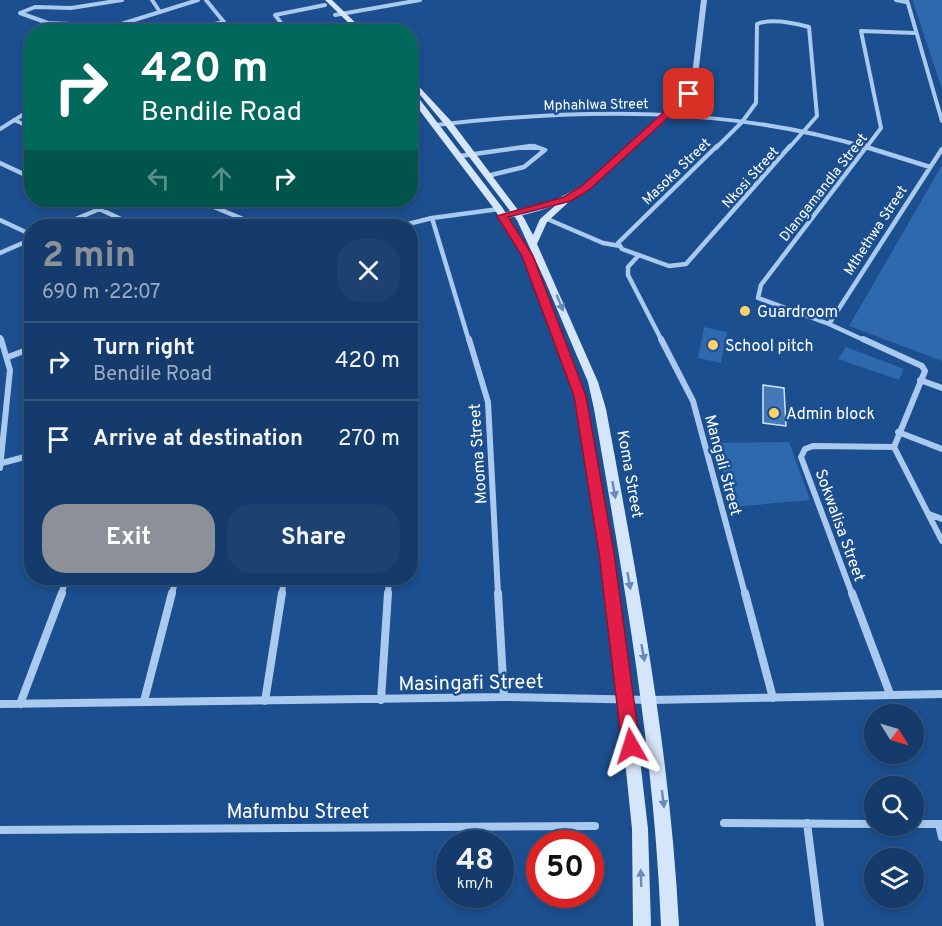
<!DOCTYPE html>
<meta charset="utf-8">
<style>
body{margin:0;font-family:Overpass,sans-serif;background:#1d4271;color:#f1f3f6;height:100vh;display:flex;flex-direction:column;font-size:22px;white-space:nowrap}
*{box-sizing:border-box;margin:0}
p{font-size:20px;color:#9dadc1}
.icon{flex:none;width:33px;height:33px;fill:none;stroke:currentColor;stroke-width:2;stroke-linecap:round;stroke-linejoin:round}
.map{position:relative;flex:1;overflow:hidden}
.drawer{position:absolute;left:24px;top:219px;width:394px;height:366px;display:flex;flex-direction:column;background:#143b6b;border-radius:24px;box-shadow:0 3px 9px #0003,0 0 0 2px #33557e}
.drawer>*{flex:none}
.guide{position:absolute;left:24px;top:24px;width:394px;height:183px;border-radius:24px;box-shadow:0 3px 9px #0003,0 0 0 2px #33557e;background:#00695c;color:#fff;overflow:hidden}
.needle{width:39px;rotate:127deg}
.tools{position:absolute;left:864px;top:704px;display:grid;gap:12px}
.tools a{display:grid;place-items:center;width:60px;height:60px;border-radius:50%;background:#143b6b;box-shadow:0 3px 9px #0003,0 0 0 2px #33557e;font-size:30px}
.speed{position:absolute;left:436px;top:830px;display:flex;gap:12px;font-size:30px;font-weight:700;text-align:center}
.speed>*{display:grid;place-content:center;width:78px;height:78px;border-radius:50%;background:#143b6b;box-shadow:0 3px 9px #0003,0 0 0 2px #33557e;line-height:1}
.speed small{font-size:15px;font-weight:400}
.speed .limit{border:9px solid #d22;background:#fff;color:#111}
.pin{position:absolute;display:grid;place-items:center;width:51px;height:51px;color:#fff;margin:-26px;border-radius:12px;box-shadow:0 3px 9px #0006}
.me{position:absolute;width:66px;margin:-33px;rotate:354deg;stroke-linejoin:round;filter:drop-shadow(0 0 4px #0008)}
.turn{display:flex;align-items:center;gap:21px;height:126px;padding:0 18px;font-size:27px}
.turn .icon{width:78px;height:78px;stroke-width:2.5}
.turn b{display:block;font-size:42px;line-height:51px}
.lanes{display:flex;align-items:center;height:57px;padding:0 18px;background:#0003;justify-content:center;gap:30px;direction:ltr}
.lanes .off{opacity:.35}
.round{display:grid;place-items:center;flex:none;width:63px;height:63px;border-radius:24px;background:#1d4271}
.head{display:flex;align-items:center;justify-content:space-between;height:102px;padding:0 18px}
h1{font-size:36px;font-weight:700;line-height:45px;color:#8c9099}
.primary-button{display:flex;gap:12px;margin-top:auto;padding:12px 18px}
.primary-button a{flex:1;height:69px;border-radius:24px;background:#8c9099;color:#fff;font-size:24px;font-weight:700;line-height:69px;text-align:center}
.primary-button a+a{background:#1d4271;color:#f1f3f6}
ul{padding:0;list-style:none}
li{display:flex;align-items:center;gap:18px;height:78px;padding:0 18px;border-top:2px solid #33557e}
li div{flex:1}
li b{display:block;font-size:22px}
li em{font-style:normal}
.map>svg:first-child{display:block}
.green{fill:#2e69ad}
.building{fill:#4478b7;stroke:#cfe3fa;stroke-width:1.5}
.lines{fill:none;stroke-linecap:round;stroke-linejoin:round}
.minor-far3{stroke:#a9c9ee;stroke-width:4}
.minor-far2{stroke:#a9c9ee;stroke-width:4.5}
.minor-far1{stroke:#a9c9ee;stroke-width:6}
.minor{stroke:#a9c9ee;stroke-width:8}
.tertiary{fill:#a9c9ee;fill-rule:evenodd}
.secondary{fill:#d6e6fa;fill-rule:evenodd}
.oneway{fill:#668bba}
.route{fill:#e11d48;stroke:#92132f;stroke-width:1.5}
.poi-dot{fill:#ffd166;stroke:#1b4f8f;stroke-width:2}
.labels{text-anchor:middle;stroke-width:5;stroke-linejoin:round;paint-order:stroke}
.far-street-label{font-size:14px;fill:#fff;stroke:#1b4f8f}
.poi-label{font-size:16px;fill:#fff;stroke:#1b4f8f;text-anchor:start}
.street-label{font-size:16px;fill:#fff;stroke:#1b4f8f}
.near-street-label{font-size:20px;fill:#fff;stroke:#1b4f8f}
</style>
<div class="map">
<svg width="942" height="926" viewBox="0 0 942 926">
<rect width="100%" height="100%" fill="#1b4f8f"/>
<path class="green" d="M 914,0 L 942,0 L 942,89 L 913,2 Z
M 942,165 L 942,361 L 849,326 Z
M 704,327 L 727,332 L 721,363 L 698,358 Z
M 846,347 L 904,369 L 899,380 L 838,359 Z
M 789,442 L 810,500 L 733,507 L 715,443 Z"/>
<path class="building" d="M 763,385 L 784,388 L 786,426 L 763,423 Z"/>
<g class="lines">
<path class="minor-far3" d="M 122,0 L 71,8 L 35,7 L 20,13 L 48,23 L 115,26 L 198,0
M 152,0 L 160,12
M 206,0 L 232,32
M 896,0 L 906,2
M 907,0 L 942,121
M 335,15 L 420,0
M 177,32 L 224,22
M 288,32 L 275,15 L 325,5
M 14,120 L 32,128
M 436,125 C 580,108 728,106 868,148
M 0,129 L 32,109
M 520,148 L 538,148
M 716,148 L 742,122 L 756,103 L 757,24 C 772,18 794,23 809,27 L 817,116 L 789,148
M 866,148 L 881,128 L 861,31 L 915,33"/>
<path class="minor-far2" d="M 717,146 L 618,243 L 622,249 L 669,266 L 686,264 L 790,146
M 863,146 L 930,167
M 460,156 L 531,146
M 0,163 L 32,178
M 487,176 L 524,167 L 545,150 L 534,146
M 80,200 L 136,226
M 197,200 L 260,226
M 432,218 L 469,341
M 545,218 L 603,243 L 620,246
M 0,220 L 32,235
M 59,226 L 121,200
M 400,226 L 432,218 L 499,209
M 0,253 L 32,239
M 639,255 L 628,267 L 628,275 L 662,341
M 829,324 L 942,149
M 0,337 L 1,341
M 866,341 L 829,324 L 758,298 L 761,285 L 867,146"/>
<path class="minor-far1" d="M 469,339 L 488,402 L 498,594
M 661,339 L 693,401 L 745,594
M 863,339 L 922,366 L 925,371 L 894,447 L 942,541
M 8,357 L 32,348
M 920,380 L 942,388
M 898,432 L 942,449
M 2,463 L 32,455
M 0,468 L 10,370 L 1,339
M 929,514 L 942,519
M 61,594 L 67,578
M 172,594 L 176,578
M 282,594 L 284,578
M 388,594 L 389,578
M 852,594 L 801,457 L 805,449 L 813,446 L 894,447"/>
<path class="minor" d="M 498,593 L 504,697
M 745,593 L 773,698
M 852,593 L 890,694
M 381,700 L 388,593
M 144,701 L 172,593
M 265,701 L 282,593
M 0,704 L 504,697 L 651,700 L 942,694
M 20,704 L 62,593
M 724,823 L 874,824
M 807,823 L 820,926
M 914,824 L 942,824
M 939,824 L 942,837
M 0,830 L 595,826"/>
<path class="tertiary" d="M 701,0 L 707,0 L 699,67 L 691,96 L 588,190 C 567,202 524,219 499,218 L 499,214 L 553,201 L 582,186 L 685,95 L 693,67 Z"/>
<path class="secondary" d="M 325,0 L 332,0 L 365,32 L 358,32 Z
M 411,78 L 451,121 L 524,218 L 533,235 L 540,219 L 565,197 L 572,199 L 547,222 L 537,244 L 598,382 L 606,409 C 638,582 670,750 679,926 L 661,926 C 654,750 624,582 594,409 L 588,382 L 546,283 L 517,220 L 445,125 L 411,84 Z
M 411,92 L 414,92 L 502,207 L 533,256 L 586,396 L 613,553 L 630,672 L 648,829 L 651,926 L 633,926 L 632,829 L 616,672 L 599,553 L 574,396 L 523,256 L 495,210 L 411,99 Z"/>
</g>
<defs><path id="oneway-solid" d="M-6-.8H1V-3.2L6.5 0L1 3.2V.8H-6Z" transform="scale(1.5)"/></defs>
<g class="oneway">
<use href="#oneway-solid" transform="translate(560 303) rotate(67)"/>
<use href="#oneway-solid" transform="translate(614 490) rotate(80)"/>
<use href="#oneway-solid" transform="translate(629 581) rotate(80)"/>
<use href="#oneway-solid" transform="translate(643 653) rotate(80)"/>
<use href="#oneway-solid" transform="translate(663 799) rotate(83)"/>
<use href="#oneway-solid" transform="translate(641 878) rotate(-92)"/>
</g>
<path class="route" d="M 686,92 L 694,94 L 589,190 L 571,201 L 508,217 L 533,256 L 586,396 L 614,553 L 640,746 L 637,752 L 631,755 L 625,752 L 622,746 L 599,553 L 574,396 L 522,256 L 497,216 L 564,197 L 582,186 Z"/>
<g class="poi-dot">
<circle cx="745" cy="311" r="6"/>
<circle cx="713" cy="345" r="6"/>
<circle cx="774" cy="413" r="6"/>
</g>
<g class="labels">
<g class="far-street-label">
<text transform="translate(596 104) rotate(-1)" y="5">Mphahlwa Street</text>
<text transform="translate(676 171) rotate(-44)" y="5">Masoka Street</text>
<text transform="translate(750 177) rotate(-48)" y="5">Nkosi Street</text>
<text transform="translate(823 187) rotate(-52)" y="5">Dlangamandla Street</text>
<text transform="translate(875 230) rotate(-57)" y="5">Mthethwa Street</text>
</g>
<g class="poi-label">
<text x="757" y="317">Guardroom</text>
<text x="725" y="351">School pitch</text>
<text x="786" y="419">Admin block</text>
</g>
<g class="street-label">
<text transform="translate(477 454) rotate(-94)" y="6">Mooma Street</text>
<text transform="translate(724 465) rotate(75)" y="6">Mangali Street</text>
<text transform="translate(631 474) rotate(80)" y="6">Koma Street</text>
<text transform="translate(841 525) rotate(70)" y="6">Sokwalisa Street</text>
</g>
<g class="near-street-label">
<text transform="translate(471 682) rotate(-1)" y="7">Masingafi Street</text>
<text x="298" y="818">Mafumbu Street</text>
</g>
</g>
</svg>
<div class="tools">
<a><svg class="needle" viewBox="-14 -14 28 28"><path d="M0-13l5 13h-10z" fill="#e53935"/><path d="M0 13l5-13h-10z" fill="#9dadc1"/></svg></a>
<a><svg class="icon" aria-label="search" viewBox="0 0 24 24"><circle cx="10" cy="10" r="6"/><path d="M15 15l6 6"/></svg></a>
<a><svg class="icon" aria-label="layers" viewBox="0 0 24 24"><path d="M12 4l9 5-9 5-9-5zM3 14l9 5 9-5"/></svg></a>
</div>
<div class="speed"><div>48<small>km/h</small></div><div class="limit">50</div></div>
<div class="pin" style="left:689px;top:94px;background:#d93025"><svg class="icon" aria-label="arrive" viewBox="0 0 24 24"><path d="M6 21V4h12l-3 4 3 4H6"/></svg></div>
<svg class="me" style="left:631px;top:746px" viewBox="-20 -20 40 40"><path d="M0-17L14 15 0 8-14 15z" fill="#e11d48" stroke="#fff" stroke-width="4"/></svg>
<div class="guide">
<div class="turn"><svg class="icon" aria-label="right" viewBox="0 0 24 24"><path d="M7 20v-9h11M14 6l5 5-5 5"/></svg><div><b>420 m</b>Bendile Road</div></div>
<div class="lanes"><svg class="icon off" aria-label="left" viewBox="0 0 24 24"><path d="M17 20v-9H6M10 6l-5 5 5 5"/></svg><svg class="icon off" aria-label="ahead" viewBox="0 0 24 24"><path d="M12 20V5M6 11l6-6 6 6"/></svg><svg class="icon" aria-label="right" viewBox="0 0 24 24"><path d="M7 20v-9h11M14 6l5 5-5 5"/></svg></div>
</div>
<section class="drawer">
<div class="head"><div><h1>2 min</h1><p>690 m · 22:07</p></div><a class="round"><svg class="icon" aria-label="close" viewBox="0 0 24 24"><path d="M6 6l12 12M18 6L6 18"/></svg></a></div>
<ul>
<li><svg class="icon" aria-label="right" viewBox="0 0 24 24"><path d="M7 20v-9h11M14 6l5 5-5 5"/></svg><div><b>Turn right</b><p>Bendile Road</p></div><em>420 m</em></li>
<li><svg class="icon" aria-label="arrive" viewBox="0 0 24 24"><path d="M6 21V4h12l-3 4 3 4H6"/></svg><div><b>Arrive at destination</b></div><em>270 m</em></li>
</ul>
<div class="primary-button"><a>Exit</a><a>Share</a></div>
</section>
</div>
